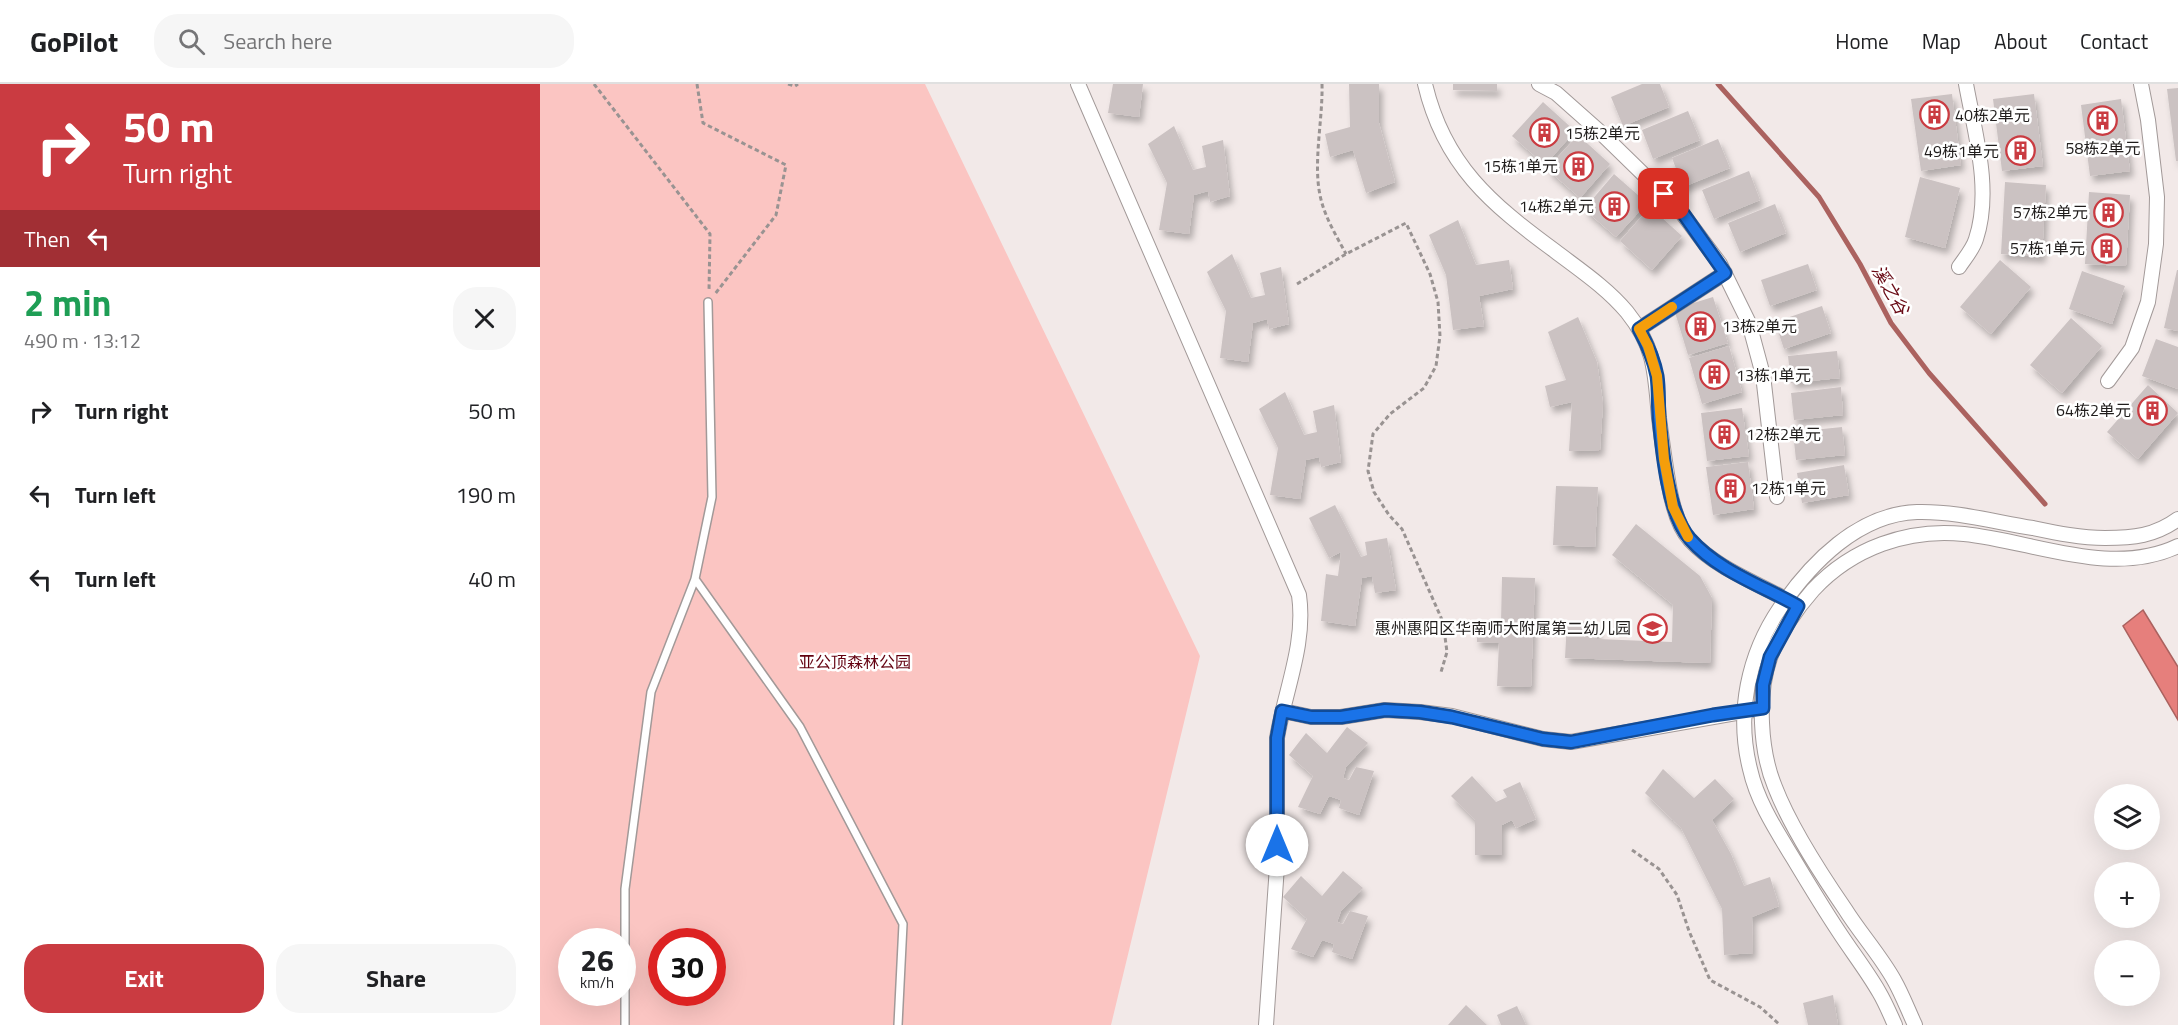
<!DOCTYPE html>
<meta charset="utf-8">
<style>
body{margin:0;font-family:"Titillium Web","Noto Sans SC",sans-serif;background:#f6f6f6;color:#202124;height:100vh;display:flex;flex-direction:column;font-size:22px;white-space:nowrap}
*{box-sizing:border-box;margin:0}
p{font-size:20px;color:#757577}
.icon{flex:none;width:33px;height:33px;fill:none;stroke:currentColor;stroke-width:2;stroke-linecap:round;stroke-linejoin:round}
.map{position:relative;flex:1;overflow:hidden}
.drawer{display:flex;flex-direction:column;background:#fff;width:540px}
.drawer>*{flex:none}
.hud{background:#ca3b41;color:#fff;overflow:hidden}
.buttons{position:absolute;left:1554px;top:700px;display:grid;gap:12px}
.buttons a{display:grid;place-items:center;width:66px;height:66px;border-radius:50%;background:#fff;box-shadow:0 6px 24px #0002;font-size:30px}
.speed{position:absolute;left:18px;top:844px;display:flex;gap:12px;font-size:30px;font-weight:700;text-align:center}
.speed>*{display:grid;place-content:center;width:78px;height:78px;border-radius:50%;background:#fff;box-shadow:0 6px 24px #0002;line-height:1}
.speed small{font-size:15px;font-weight:400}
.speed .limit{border:9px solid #d22;background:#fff;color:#111}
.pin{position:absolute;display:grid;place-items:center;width:51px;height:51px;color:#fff;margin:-26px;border-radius:12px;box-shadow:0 3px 9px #0006}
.me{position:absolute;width:66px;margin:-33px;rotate:0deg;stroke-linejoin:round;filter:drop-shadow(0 0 4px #0008)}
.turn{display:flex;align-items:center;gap:21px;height:126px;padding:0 24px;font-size:27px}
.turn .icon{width:78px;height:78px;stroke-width:2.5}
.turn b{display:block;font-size:42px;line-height:51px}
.then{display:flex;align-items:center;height:57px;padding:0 24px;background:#0003;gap:12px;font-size:22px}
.round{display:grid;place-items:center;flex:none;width:63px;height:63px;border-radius:24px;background:#f6f6f6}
.overview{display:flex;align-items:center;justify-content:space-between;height:102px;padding:0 24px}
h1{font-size:36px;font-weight:700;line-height:45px;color:#1e9e55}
.primary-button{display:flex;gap:12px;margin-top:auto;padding:12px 24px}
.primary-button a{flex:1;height:69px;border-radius:24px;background:#ca3b41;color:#fff;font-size:24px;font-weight:700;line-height:69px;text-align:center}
.primary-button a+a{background:#f6f6f6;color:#202124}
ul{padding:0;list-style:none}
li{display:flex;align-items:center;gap:18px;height:84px;padding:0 24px}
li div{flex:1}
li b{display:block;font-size:22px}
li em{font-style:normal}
header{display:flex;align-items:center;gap:36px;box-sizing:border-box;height:84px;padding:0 30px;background:#fff;border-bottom:2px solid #e0e0e0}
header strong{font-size:28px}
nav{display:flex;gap:33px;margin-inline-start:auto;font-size:21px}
.search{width:420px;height:54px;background:#f6f6f6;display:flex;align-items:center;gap:15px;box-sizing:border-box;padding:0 21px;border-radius:24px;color:#757577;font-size:22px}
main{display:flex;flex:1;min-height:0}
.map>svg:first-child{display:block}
.green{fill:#fbc5c2;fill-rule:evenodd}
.water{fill:#e67f7c;stroke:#ab625f;stroke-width:1.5}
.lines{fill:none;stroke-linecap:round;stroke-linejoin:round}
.stream{stroke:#ab625f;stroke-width:5}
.building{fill:#cbc2c2;filter:url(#shadow)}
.service-casing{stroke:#a29998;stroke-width:10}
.minor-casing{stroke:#a29998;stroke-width:16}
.path{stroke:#999392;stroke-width:3;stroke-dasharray:4.5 3;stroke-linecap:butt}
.service{stroke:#fff;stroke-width:7}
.minor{stroke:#fff;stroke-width:14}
.route-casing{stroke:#114b97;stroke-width:15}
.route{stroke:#1a73e8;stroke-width:10}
.slow{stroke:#f59e0b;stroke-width:10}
.labels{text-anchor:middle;stroke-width:5;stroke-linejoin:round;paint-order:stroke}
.poi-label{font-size:16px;fill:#201d1c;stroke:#fff;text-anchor:end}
.park-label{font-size:16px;fill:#630110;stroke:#fff}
.water-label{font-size:18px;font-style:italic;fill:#690a15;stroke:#fff}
</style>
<header>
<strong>GoPilot</strong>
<div class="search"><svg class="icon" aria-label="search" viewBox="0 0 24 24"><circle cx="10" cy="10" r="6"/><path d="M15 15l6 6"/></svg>Search here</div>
<nav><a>Home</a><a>Map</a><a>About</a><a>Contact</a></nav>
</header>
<main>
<section class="drawer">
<div class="hud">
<div class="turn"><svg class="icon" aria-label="right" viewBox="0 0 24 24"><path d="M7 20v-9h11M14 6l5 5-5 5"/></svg><div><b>50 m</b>Turn right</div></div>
<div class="then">Then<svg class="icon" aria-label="left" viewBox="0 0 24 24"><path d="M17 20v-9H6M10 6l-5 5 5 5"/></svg></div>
</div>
<div class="overview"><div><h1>2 min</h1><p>490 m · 13:12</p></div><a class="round"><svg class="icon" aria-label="close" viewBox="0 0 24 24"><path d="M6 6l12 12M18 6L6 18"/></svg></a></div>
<ul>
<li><svg class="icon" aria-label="right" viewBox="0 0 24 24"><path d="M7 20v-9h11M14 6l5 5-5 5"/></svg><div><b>Turn right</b></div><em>50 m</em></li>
<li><svg class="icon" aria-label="left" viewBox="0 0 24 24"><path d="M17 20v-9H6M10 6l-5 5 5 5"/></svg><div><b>Turn left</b></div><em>190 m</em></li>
<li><svg class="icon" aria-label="left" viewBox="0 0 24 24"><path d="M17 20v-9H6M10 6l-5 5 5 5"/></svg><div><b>Turn left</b></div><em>40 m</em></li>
</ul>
<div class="primary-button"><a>Exit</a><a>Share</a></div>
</section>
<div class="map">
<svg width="1638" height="941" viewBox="0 0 1638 941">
<defs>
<filter id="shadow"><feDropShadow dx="3.5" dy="6" stdDeviation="3" flood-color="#0004"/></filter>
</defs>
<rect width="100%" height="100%" fill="#f2e9e8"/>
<path class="green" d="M 0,0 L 385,0 L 660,572 L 571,941 L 0,941 ZM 32,858 L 82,858 L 82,909 L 32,909 ZM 122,858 L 172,858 L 172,909 L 122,909 Z"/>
<path class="water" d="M 1603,526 L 1638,583 L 1638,636 L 1583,542 Z"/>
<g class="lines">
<path class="stream" d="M 1178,0 L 1279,113 L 1320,180 L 1351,239 L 1389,289 L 1505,420"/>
</g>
<path class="building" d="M 573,0 L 603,0 L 599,33 L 568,29 Z
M 809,0 L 839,0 L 839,39 L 855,98 L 826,109 L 813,66 L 790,73 L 785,50 L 810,43 Z
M 913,0 L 957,0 L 957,7 L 913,6 Z
M 1102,0 L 1120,0 L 1129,23 L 1083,42 L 1071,13 Z
M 1638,4 L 1638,77 L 1636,77 L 1627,5 Z
M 1412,10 L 1421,81 L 1381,87 L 1371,15 Z
M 1494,10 L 1503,82 L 1462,87 L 1453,15 Z
M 1581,15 L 1590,87 L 1550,92 L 1541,21 Z
M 1003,18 L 1035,47 L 1005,81 L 972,52 Z
M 1148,27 L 1160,56 L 1113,75 L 1102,46 Z
M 634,42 L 653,86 L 666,83 L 662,62 L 683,56 L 690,112 L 670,118 L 668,107 L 654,111 L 649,150 L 619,146 L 627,99 L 608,60 Z
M 1038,51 L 1070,80 L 1040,114 L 1007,85 Z
M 1178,55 L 1190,84 L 1143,103 L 1132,74 Z
M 1209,87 L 1220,116 L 1174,135 L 1162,106 Z
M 1074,90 L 1107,119 L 1076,153 L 1044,125 Z
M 1380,93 L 1420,104 L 1405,164 L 1365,153 Z
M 1465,98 L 1506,101 L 1502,173 L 1461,170 Z
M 1549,108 L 1590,111 L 1586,182 L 1545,180 Z
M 1235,120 L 1246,149 L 1200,168 L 1188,139 Z
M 1110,123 L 1142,152 L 1112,186 L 1080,157 Z
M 918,136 L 936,181 L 969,176 L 973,205 L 939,212 L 944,242 L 913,246 L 906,191 L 889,151 Z
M 692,170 L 711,214 L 725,211 L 720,189 L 741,183 L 749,240 L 729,245 L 727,235 L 713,239 L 708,278 L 680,274 L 686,227 L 667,188 Z
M 1460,176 L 1491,203 L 1451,250 L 1420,223 Z
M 1268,180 L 1277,206 L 1230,222 L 1221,196 Z
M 1637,186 L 1638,186 L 1638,247 L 1624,244 Z
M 1542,187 L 1585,202 L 1572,240 L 1529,225 Z
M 1173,213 L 1188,259 L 1148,271 L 1134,225 Z
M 1282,222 L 1291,249 L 1244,265 L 1235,238 Z
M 1038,233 L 1057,278 L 1063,319 L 1060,366 L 1029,367 L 1032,318 L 1010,323 L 1005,302 L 1026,296 L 1008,248 Z
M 1531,234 L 1562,262 L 1522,309 L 1490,281 Z
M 1616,255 L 1638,263 L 1638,305 L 1602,292 Z
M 1189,262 L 1202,308 L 1162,320 L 1149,274 Z
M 1297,267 L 1300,294 L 1251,299 L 1248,272 Z
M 1608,301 L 1638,329 L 1598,375 L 1567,348 Z
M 1301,303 L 1303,331 L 1254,336 L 1251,309 Z
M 745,308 L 764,351 L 777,348 L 773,327 L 794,321 L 801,378 L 781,383 L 779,373 L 766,376 L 760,415 L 730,411 L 738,364 L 719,325 Z
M 1202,324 L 1209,372 L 1167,377 L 1161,329 Z
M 1302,343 L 1305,371 L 1256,376 L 1253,348 Z
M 1208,378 L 1214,425 L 1173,431 L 1166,383 Z
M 1304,381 L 1309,411 L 1262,419 L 1257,389 Z
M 1016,402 L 1058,403 L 1055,463 L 1013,461 Z
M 795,421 L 821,473 L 827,471 L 825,458 L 847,454 L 856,506 L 835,509 L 832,492 L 822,494 L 815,542 L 781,537 L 786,490 L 798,492 L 801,468 L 789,474 L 769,434 Z
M 1096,440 L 1160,492 L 1172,514 L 1170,579 L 1025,574 L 1027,537 L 1057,538 L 1057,555 L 1132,558 L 1133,521 L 1072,471 Z
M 962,493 L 995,494 L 991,603 L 957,602 L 959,559 L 937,558 L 937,538 L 961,539 Z
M 807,643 L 828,659 L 806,683 L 803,694 L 809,696 L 816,683 L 834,687 L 819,731 L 799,724 L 801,716 L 789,712 L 780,730 L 758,723 L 773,692 L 749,671 L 766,649 L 787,669 Z
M 1123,685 L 1154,714 L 1175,695 L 1194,715 L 1172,736 L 1191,770 L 1204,802 L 1230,793 L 1239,822 L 1212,833 L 1213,869 L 1184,871 L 1182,825 L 1141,744 L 1105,709 Z
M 932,692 L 956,718 L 967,713 L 963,706 L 980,698 L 996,735 L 976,744 L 972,736 L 962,741 L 962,771 L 935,771 L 935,736 L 911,712 Z
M 803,787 L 823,804 L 801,827 L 797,838 L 803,840 L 810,827 L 828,832 L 812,875 L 792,868 L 794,860 L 782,856 L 773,873 L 751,865 L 767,835 L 743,813 L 761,792 L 782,812 Z
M 1293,911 L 1298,941 L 1268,941 L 1263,919 Z
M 926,921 L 947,941 L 908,941 Z
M 977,922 L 986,941 L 961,941 L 957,931 Z"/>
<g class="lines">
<defs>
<path id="service" d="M 155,495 L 260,643 L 363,840 L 358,941
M 85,941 L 85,805 L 111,608 L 155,495 L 172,413 L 168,218"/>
<path id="minor" d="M 538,0 L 759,511 C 766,560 745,606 737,654 L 737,782 L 726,941
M 885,0 C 904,81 951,120 1015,167 C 1040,186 1067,204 1087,228 C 1116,264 1115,291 1119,334 C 1122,357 1125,379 1129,402 C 1132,419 1137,442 1150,456 C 1178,486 1219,499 1254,520
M 999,0 L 1016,9 L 1060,48 L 1139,125 L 1180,180 L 1209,239 L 1223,291 L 1237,413
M 1419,183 C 1425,174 1433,165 1436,155 C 1452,106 1435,50 1426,0
M 1099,245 L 1185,189
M 1568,297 L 1592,264 L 1608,218 L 1616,160 L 1617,113 L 1608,36 L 1601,0
M 743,627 L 771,633 L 801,633 L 845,626 L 880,628 L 912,632 L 1003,655 L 1031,658 L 1213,626
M 1355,941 C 1350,930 1345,918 1339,908 C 1327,887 1312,868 1299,848 C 1283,824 1268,799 1253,774 C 1236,746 1217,717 1210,685 C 1196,629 1208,571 1240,524 C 1271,479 1318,430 1377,428 C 1416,427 1455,438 1493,444 C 1517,449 1541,454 1565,454 C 1593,454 1615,452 1638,435
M 1375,941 C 1368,926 1362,910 1354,896 C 1340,871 1320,849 1305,825 C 1281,790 1250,742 1235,703 C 1220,667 1217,611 1230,574 C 1238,551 1257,524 1273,506 C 1312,464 1368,444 1424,450 C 1493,457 1571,494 1638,462"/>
</defs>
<use href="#service" class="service-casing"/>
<use href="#minor" class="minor-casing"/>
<path class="path" d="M 54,0 L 170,150 L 169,207
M 157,0 L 163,39 L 246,81 L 236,131 L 175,210
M 248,0 L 255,2 L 258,0
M 782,0 C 783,34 773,78 780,111 C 784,132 796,151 806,170
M 757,200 L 806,170 L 866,139 L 890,190 L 898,218 L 900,252 L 896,282 L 884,304 L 850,330 L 833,350 L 828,387 L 834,408 L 849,431 L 862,445 L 903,538 L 907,568 L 901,588
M 1092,766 L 1119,785 L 1137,811 L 1149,847 L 1170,896 L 1220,923 L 1240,941"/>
<use href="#service" class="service"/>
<use href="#minor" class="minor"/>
</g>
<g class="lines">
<defs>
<path id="route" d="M 737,761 L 737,654 L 742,627 L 771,633 L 801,633 L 845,626 L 880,628 L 912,633 L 1003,655 L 1031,658 L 1173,631 L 1223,624 L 1223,601 L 1230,573 L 1258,522 C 1223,502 1178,487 1150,455 C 1128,431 1122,365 1119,333 C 1118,319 1119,305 1117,292 C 1114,275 1107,260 1099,245 L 1185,189 L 1140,125 L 1124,110"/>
</defs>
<use href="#route" class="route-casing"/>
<use href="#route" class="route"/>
<path class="slow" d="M 1132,223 L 1099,245 L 1108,262 L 1117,292 L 1124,375 L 1133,423 L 1148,453"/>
</g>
<defs>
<symbol id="building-ring" viewBox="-11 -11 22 22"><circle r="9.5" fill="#fff" stroke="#ca3b41" stroke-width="1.5"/><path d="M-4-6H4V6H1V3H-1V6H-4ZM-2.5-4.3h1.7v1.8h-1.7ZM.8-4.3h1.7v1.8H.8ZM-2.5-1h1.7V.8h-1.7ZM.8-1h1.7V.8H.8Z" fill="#ca3b41"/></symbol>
<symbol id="school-ring" viewBox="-11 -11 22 22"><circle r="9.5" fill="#fff" stroke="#ca3b41" stroke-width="1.5"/><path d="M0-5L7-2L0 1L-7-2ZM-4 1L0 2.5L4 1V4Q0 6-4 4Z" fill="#ca3b41"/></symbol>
</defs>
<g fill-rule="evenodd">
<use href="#building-ring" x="1378" y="14" width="33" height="33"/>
<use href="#building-ring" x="1546" y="20" width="33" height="33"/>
<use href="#building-ring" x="988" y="32" width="33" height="33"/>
<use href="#building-ring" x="1464" y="50" width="33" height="33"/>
<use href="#building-ring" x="1022" y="66" width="33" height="33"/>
<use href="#building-ring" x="1058" y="106" width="33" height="33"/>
<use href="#building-ring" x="1552" y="112" width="33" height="33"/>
<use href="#building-ring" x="1550" y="148" width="33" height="33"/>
<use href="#building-ring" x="1144" y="226" width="33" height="33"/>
<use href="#building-ring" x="1158" y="274" width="33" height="33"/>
<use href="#building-ring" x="1596" y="310" width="33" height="33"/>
<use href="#building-ring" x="1168" y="334" width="33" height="33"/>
<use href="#building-ring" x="1174" y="388" width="33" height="33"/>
<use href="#school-ring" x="1096" y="528" width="33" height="33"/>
</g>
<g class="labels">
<g class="poi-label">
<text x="1415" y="37" text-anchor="start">40栋2单元</text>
<text x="1025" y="55" text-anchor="start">15栋2单元</text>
<text x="1563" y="70" text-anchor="middle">58栋2单元</text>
<text x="1459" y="73">49栋1单元</text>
<text x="1018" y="88">15栋1单元</text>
<text x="1054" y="128">14栋2单元</text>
<text x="1548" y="134">57栋2单元</text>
<text x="1545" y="170">57栋1单元</text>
<text x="1182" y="248" text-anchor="start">13栋2单元</text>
<text x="1196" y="297" text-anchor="start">13栋1单元</text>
<text x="1591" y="332">64栋2单元</text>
<text x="1206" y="356" text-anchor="start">12栋2单元</text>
<text x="1211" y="410" text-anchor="start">12栋1单元</text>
<text x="1091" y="550">惠州惠阳区华南师大附属第二幼儿园</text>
</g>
<g class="park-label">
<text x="315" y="584">亚公顶森林公园</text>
</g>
<g class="water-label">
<text transform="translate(1350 206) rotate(60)" y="6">溪之谷</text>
</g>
</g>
</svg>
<div class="buttons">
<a><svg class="icon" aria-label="layers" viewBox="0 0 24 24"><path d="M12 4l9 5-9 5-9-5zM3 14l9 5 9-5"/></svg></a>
<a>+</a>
<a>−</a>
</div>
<div class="speed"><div>26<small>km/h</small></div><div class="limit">30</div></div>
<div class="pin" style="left:1124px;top:110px;background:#d93025"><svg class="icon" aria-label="arrive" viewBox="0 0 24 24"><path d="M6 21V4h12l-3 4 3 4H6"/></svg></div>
<svg class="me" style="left:737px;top:761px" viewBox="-20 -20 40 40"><circle r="19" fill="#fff"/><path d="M0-13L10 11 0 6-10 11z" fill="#1a73e8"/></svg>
</div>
</main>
